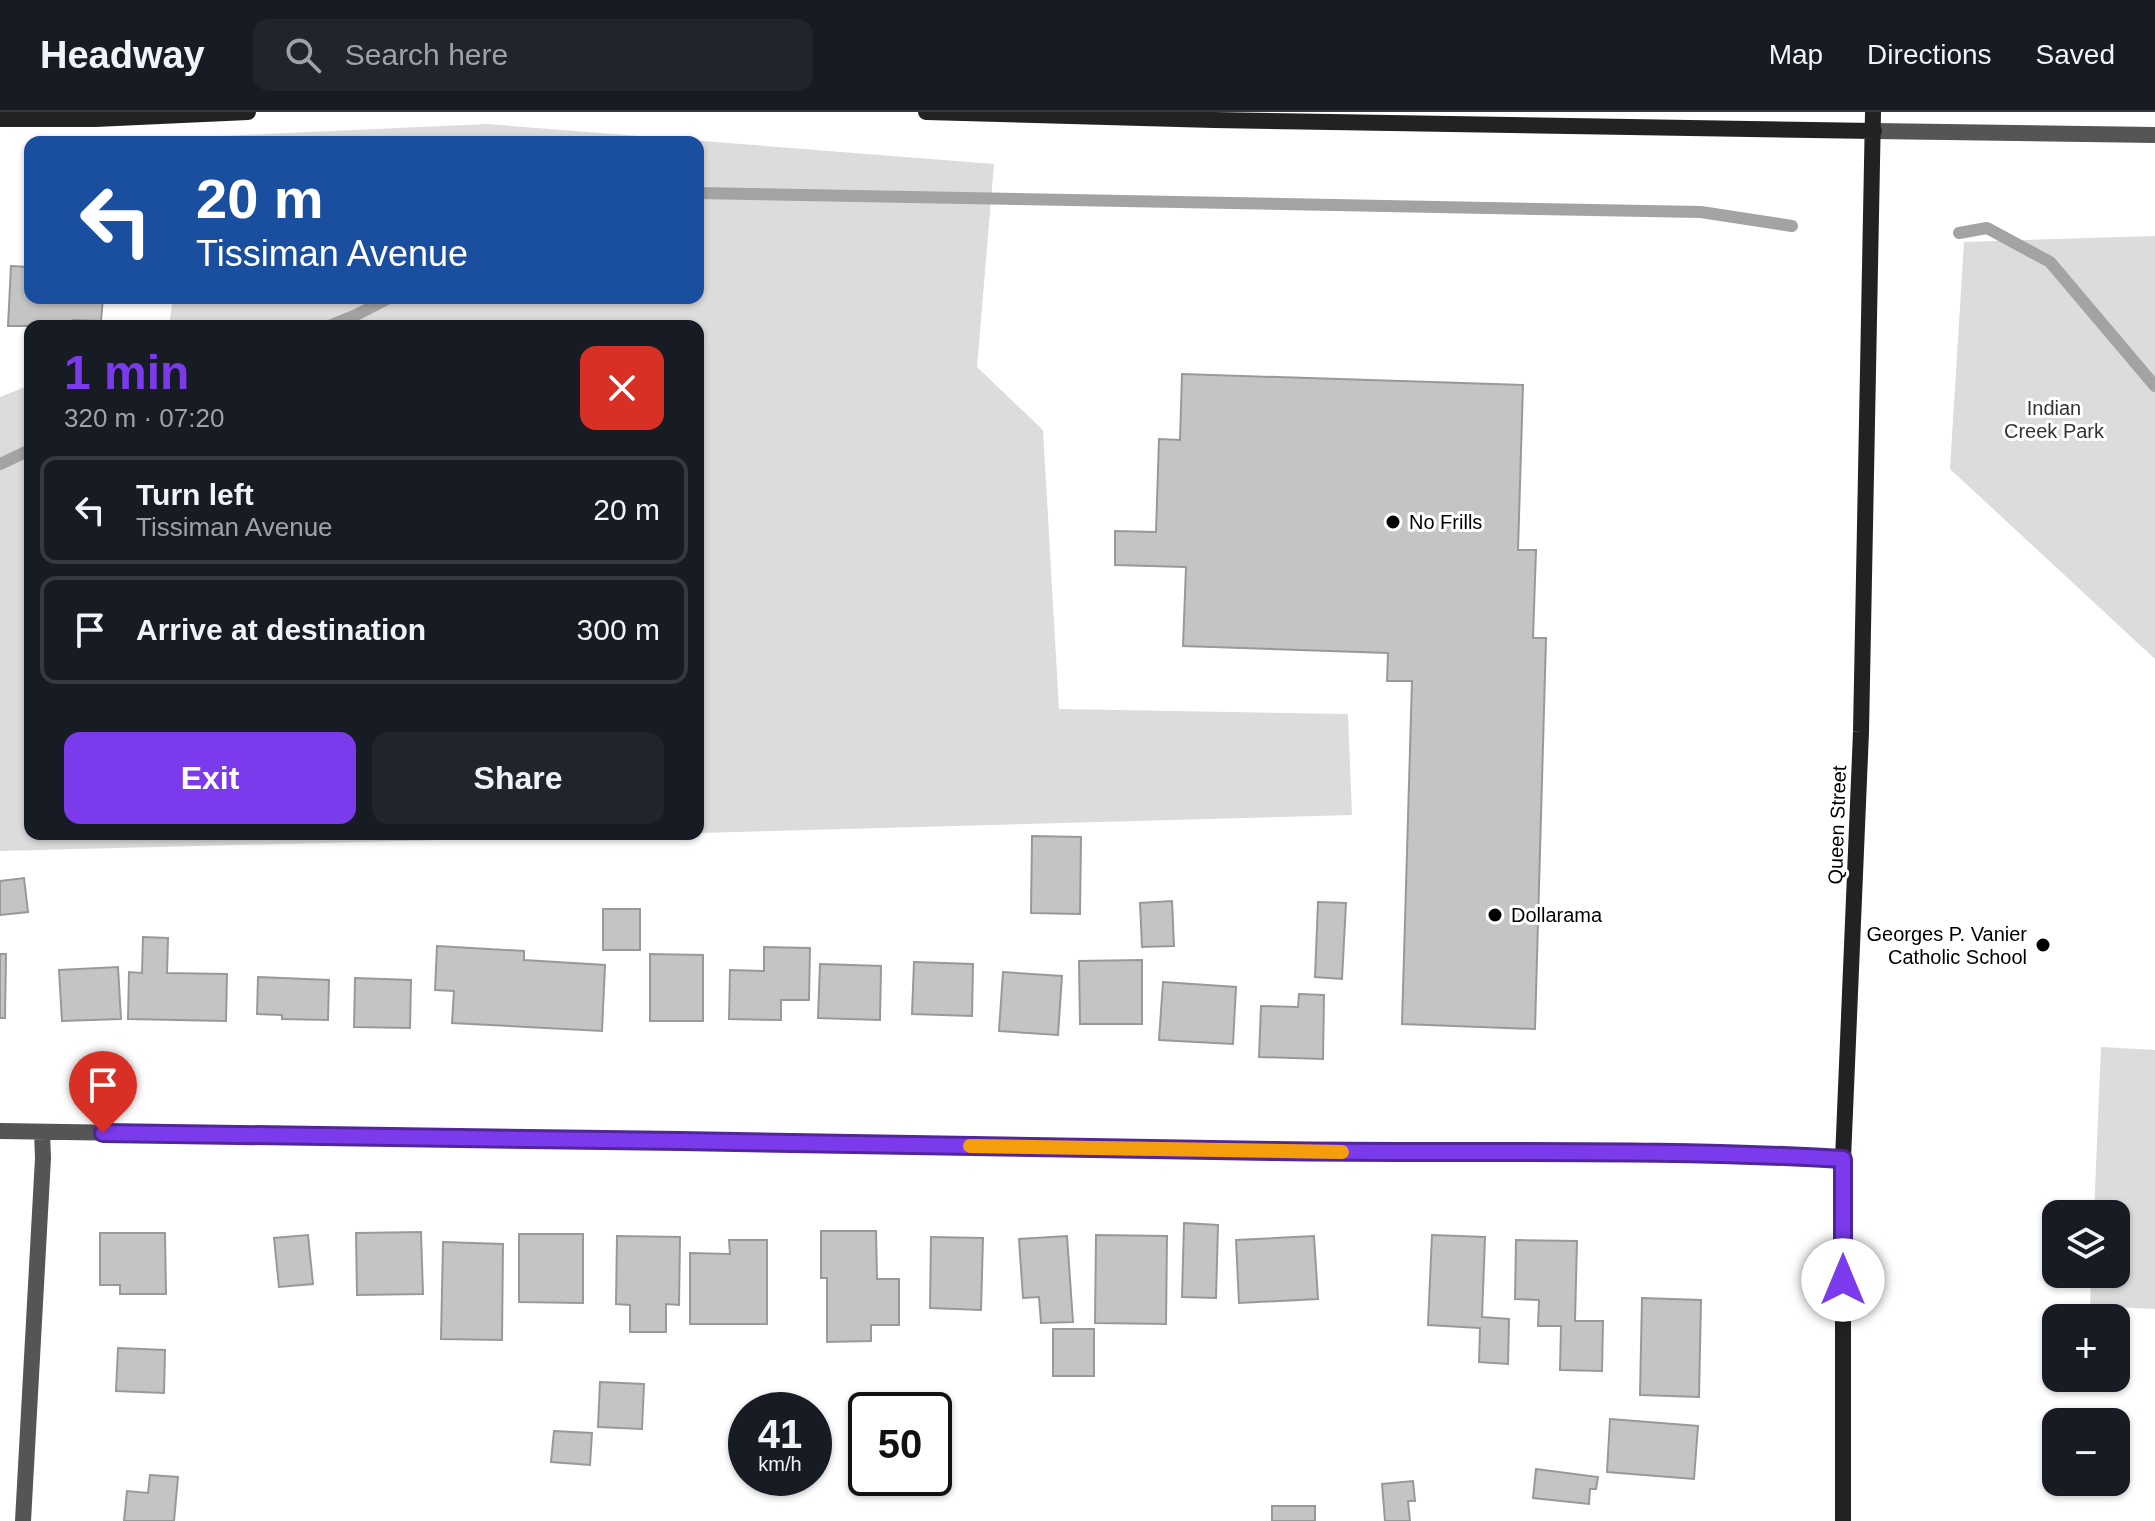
<!DOCTYPE html>
<meta charset="utf-8">
<style>
body{margin:0;font-family:Helvetica,sans-serif;background:#20242c;color:#f1f3f6;height:100vh;display:flex;flex-direction:column;font-size:30px;white-space:nowrap}
*{box-sizing:border-box;margin:0}
p{font-size:26px;color:#9ea1a6}
.icon{flex:none;width:44px;height:44px;fill:none;stroke:currentColor;stroke-width:2;stroke-linecap:round;stroke-linejoin:round}
.map{position:relative;flex:1;overflow:hidden}
.details{position:absolute;left:24px;top:208px;width:680px;height:520px;display:flex;flex-direction:column;background:#171b24;border-radius:16px;box-shadow:0 2px 6px #0004}
.details>*{flex:none}
.top-card{position:absolute;left:24px;top:24px;width:680px;height:168px;border-radius:16px;box-shadow:0 2px 6px #0004;background:#1a4fa0;color:#fff;overflow:hidden}
.controls{position:absolute;left:2042px;top:1088px;display:grid;gap:16px}
.controls a{display:grid;place-items:center;width:88px;height:88px;border-radius:16px;background:#171b24;box-shadow:0 2px 6px #0004;font-size:40px}
.speed{position:absolute;left:728px;top:1280px;display:flex;gap:16px;font-size:40px;font-weight:700;text-align:center}
.speed>*{display:grid;place-content:center;width:104px;height:104px;border-radius:50%;background:#171b24;box-shadow:0 2px 6px #0004;line-height:1}
.speed small{font-size:20px;font-weight:400}
.speed .limit{border:4px solid #111;border-radius:12px;background:#fff;color:#111}
.pin{position:absolute;display:grid;place-items:center;width:68px;height:68px;color:#fff;margin:-82px -34px;border-radius:50% 50% 50% 0;rotate:-45deg;box-shadow:0 0 8px #0007}
.pin .icon{rotate:45deg}
.me{position:absolute;width:88px;margin:-44px;rotate:0deg;stroke-linejoin:round;filter:drop-shadow(0 0 6px #0008)}
.turn{display:flex;align-items:center;gap:28px;height:168px;padding:0 40px;font-size:36px}
.turn .icon{width:104px;height:104px;stroke-width:2.5}
.turn b{display:block;font-size:56px;line-height:68px}
.round{display:grid;place-items:center;flex:none;width:84px;height:84px;border-radius:16px;background:#20242c}
.overview{display:flex;align-items:center;justify-content:space-between;height:136px;padding:0 40px}
h1{font-size:48px;font-weight:600;line-height:60px;color:#7c3aed}
.primary-button{display:flex;gap:16px;margin-top:auto;padding:16px 40px}
.primary-button a{flex:1;height:92px;border-radius:16px;background:#7c3aed;color:#fff;font-size:32px;font-weight:600;line-height:92px;text-align:center}
.primary-button a+a{background:#20242c;color:#f1f3f6}
ul{padding:0;list-style:none}
li{display:flex;align-items:center;gap:24px;height:108px;margin:0 16px 12px;padding:0 24px;border:4px solid #363941;border-radius:16px}
li div{flex:1}
li b{display:block;font-size:30px}
li em{font-style:normal}
header{display:flex;align-items:center;gap:48px;box-sizing:border-box;height:112px;padding:0 40px;background:#171b24;border-bottom:2px solid #363941}
header strong{font-size:38px}
nav{display:flex;gap:44px;margin-inline-start:auto;font-size:28px}
.search{width:560px;height:72px;background:#20242c;display:flex;align-items:center;gap:20px;box-sizing:border-box;padding:0 28px;border-radius:16px;color:#9ea1a6;font-size:30px}
.map>svg:first-child{display:block}
.green{fill:#dcdcdc}
.lines{fill:none;stroke-linecap:round;stroke-linejoin:round}
.stream{stroke:#a3a3a3;stroke-width:12}
.building{fill:#c4c4c4;stroke:#999;stroke-width:2}
.minor{stroke:#555;stroke-width:16}
.tertiary{stroke:#555;stroke-width:16}
.secondary{stroke:#222;stroke-width:16}
.route-casing{stroke:#51269a;stroke-width:20}
.route{stroke:#7c3aed;stroke-width:14}
.slow{stroke:#f59e0b;stroke-width:14}
.poi-dot{fill:#000;stroke:#fff;stroke-width:3}
.labels{text-anchor:middle;stroke-width:6;stroke-linejoin:round;paint-order:stroke}
.park-label{font-size:20px;fill:#333;stroke:#fff}
.poi-label{font-size:20px;fill:#000;stroke:#fff;text-anchor:start}
.street-label{font-size:20px;fill:#000;stroke:#fff}
</style>
<header>
<strong>Headway</strong>
<div class="search"><svg class="icon" aria-label="search" viewBox="0 0 24 24"><circle cx="10" cy="10" r="6"/><path d="M15 15l6 6"/></svg>Search here</div>
<nav><a>Map</a><a>Directions</a><a>Saved</a></nav>
</header>
<div class="map">
<svg width="2155" height="1409" viewBox="0 0 2155 1409">
<rect width="100%" height="100%" fill="#fff"/>
<path class="green" d="M 487,12 L 994,52 L 977,255 L 1043,318 L 1059,597 L 1348,602 L 1352,703 L 698,721 L 698,214 L 169,214 L 173,186 L 698,186 L 698,30 L 198,30 L 199,25 Z
M 2155,124 L 2155,547 L 1950,357 L 1964,130 Z
M 30,273 L 30,722 L 678,722 L 0,739 L 0,285 Z
M 2101,935 L 2155,938 L 2155,1197 L 2090,1194 L 2091,1162 L 2116,1162 L 2116,1102 L 2094,1102 Z"/>
<g class="lines">
<path class="stream" d="M 698,81 L 1701,100 L 1792,114
M 1959,121 L 1987,116 L 2050,150 L 2155,274
M 329,214 L 356,203 L 389,186
M 0,352 L 30,338"/>
</g>
<path class="building" d="M 11,154 L 30,155 L 30,186 L 103,186 L 101,209 L 73,208 L 73,214 L 8,214 Z
M 1182,262 L 1523,273 L 1518,438 L 1536,438 L 1533,526 L 1546,526 L 1535,917 L 1402,912 L 1412,569 L 1387,569 L 1388,541 L 1183,534 L 1186,455 L 1115,453 L 1115,419 L 1156,420 L 1159,327 L 1180,328 Z
M 1032,724 L 1081,725 L 1080,802 L 1031,801 Z
M 24,766 L 28,800 L 0,803 L 0,769 Z
M 1172,789 L 1174,834 L 1142,835 L 1140,791 Z
M 1318,790 L 1346,791 L 1342,867 L 1315,865 Z
M 603,797 L 640,797 L 640,838 L 603,838 Z
M 143,825 L 168,826 L 167,861 L 227,862 L 226,909 L 128,907 L 129,860 L 142,861 Z
M 437,834 L 524,839 L 524,848 L 605,853 L 602,919 L 452,911 L 454,879 L 435,878 Z
M 764,835 L 810,836 L 809,888 L 781,888 L 781,908 L 729,907 L 730,858 L 764,859 Z
M 0,842 L 6,842 L 5,906 L 0,906 Z
M 650,842 L 703,843 L 703,909 L 650,909 Z
M 1142,848 L 1142,912 L 1080,912 L 1079,849 Z
M 914,850 L 973,852 L 972,904 L 912,902 Z
M 820,852 L 881,854 L 880,908 L 818,906 Z
M 118,855 L 121,907 L 62,909 L 59,858 Z
M 1003,860 L 1062,864 L 1058,923 L 999,919 Z
M 258,865 L 329,868 L 328,908 L 282,907 L 282,903 L 257,902 Z
M 355,866 L 411,868 L 410,916 L 354,915 Z
M 1163,870 L 1236,875 L 1233,932 L 1159,928 Z
M 1299,882 L 1324,883 L 1323,947 L 1259,945 L 1261,894 L 1298,895 Z
M 1184,1111 L 1218,1113 L 1216,1186 L 1182,1185 Z
M 821,1119 L 876,1119 L 877,1167 L 899,1167 L 899,1213 L 871,1213 L 871,1229 L 827,1230 L 827,1166 L 821,1166 Z
M 421,1120 L 423,1182 L 357,1183 L 356,1121 Z
M 100,1121 L 165,1121 L 166,1182 L 120,1182 L 120,1173 L 100,1173 Z
M 519,1122 L 583,1122 L 583,1191 L 519,1190 Z
M 308,1123 L 313,1172 L 279,1175 L 274,1126 Z
M 1096,1123 L 1167,1124 L 1166,1212 L 1095,1211 Z
M 1432,1123 L 1485,1125 L 1482,1205 L 1509,1207 L 1508,1252 L 1479,1250 L 1480,1216 L 1428,1213 Z
M 617,1124 L 680,1125 L 679,1193 L 666,1192 L 666,1220 L 630,1220 L 630,1193 L 616,1192 Z
M 1067,1124 L 1073,1210 L 1041,1211 L 1039,1185 L 1023,1186 L 1019,1127 Z
M 1314,1124 L 1318,1187 L 1239,1191 L 1236,1128 Z
M 931,1125 L 983,1126 L 981,1198 L 930,1196 Z
M 729,1128 L 767,1128 L 767,1212 L 690,1212 L 690,1141 L 730,1142 Z
M 1516,1128 L 1577,1129 L 1575,1209 L 1603,1209 L 1602,1259 L 1560,1258 L 1561,1214 L 1538,1214 L 1539,1188 L 1515,1187 Z
M 443,1130 L 503,1132 L 502,1228 L 441,1227 Z
M 1642,1186 L 1701,1188 L 1699,1285 L 1640,1283 Z
M 1053,1217 L 1094,1217 L 1094,1264 L 1053,1264 Z
M 118,1236 L 165,1238 L 164,1281 L 116,1279 Z
M 600,1270 L 644,1272 L 642,1317 L 598,1315 Z
M 1610,1307 L 1698,1314 L 1694,1367 L 1607,1360 Z
M 554,1319 L 592,1321 L 590,1353 L 551,1350 Z
M 1536,1357 L 1598,1365 L 1596,1377 L 1590,1377 L 1589,1392 L 1533,1386 Z
M 150,1363 L 178,1365 L 174,1409 L 124,1409 L 127,1379 L 148,1381 Z
M 1413,1369 L 1415,1389 L 1408,1389 L 1410,1409 L 1385,1409 L 1382,1372 Z
M 1272,1394 L 1315,1394 L 1315,1409 L 1272,1409 Z"/>
<g class="lines">
<path class="minor" d="M 0,1019 L 1372,1040 C 1529,1040 1686,1038 1843,1047
M 23,1409 L 43,1046 L 42,1020"/>
<path class="tertiary" d="M 1874,19 L 2155,23"/>
<path class="secondary" d="M 926,0 L 1214,8 L 1874,19
M 0,7 L 95,7 L 248,0
M 1843,1409 L 1843,1047 L 1861,620 L 1873,0"/>
</g>
<g class="lines">
<defs>
<path id="route" d="M 103,1021 C 494,1026 884,1032 1275,1039 C 1464,1042 1654,1036 1843,1047 L 1843,1168"/>
</defs>
<use href="#route" class="route-casing"/>
<use href="#route" class="route"/>
<path class="slow" d="M 970,1034 L 1342,1040"/>
</g>
<g class="poi-dot">
<circle cx="1393" cy="410" r="8"/>
<circle cx="1495" cy="803" r="8"/>
<circle cx="2043" cy="833" r="8"/>
</g>
<g class="labels">
<g class="park-label">
<text x="2054" y="303">Indian<tspan x="2054" dy="23">Creek Park</tspan></text>
</g>
<g class="poi-label">
<text x="1409" y="417">No Frills</text>
<text x="1511" y="810">Dollarama</text>
<text x="2027" y="829" text-anchor="end">Georges P. Vanier<tspan x="2027" dy="23">Catholic School</tspan></text>
</g>
<g class="street-label">
<text transform="translate(1837 713) rotate(-88)" y="7">Queen Street</text>
</g>
</g>
</svg>
<div class="controls">
<a><svg class="icon" aria-label="layers" viewBox="0 0 24 24"><path d="M12 4l9 5-9 5-9-5zM3 14l9 5 9-5"/></svg></a>
<a>+</a>
<a>−</a>
</div>
<div class="speed"><div>41<small>km/h</small></div><div class="limit">50</div></div>
<div class="pin" style="left:103px;top:1021px;background:#d93025"><svg class="icon" aria-label="arrive" viewBox="0 0 24 24"><path d="M6 21V4h12l-3 4 3 4H6"/></svg></div>
<svg class="me" style="left:1843px;top:1168px" viewBox="-20 -20 40 40"><circle r="19" fill="#fff"/><path d="M0-13L10 11 0 6-10 11z" fill="#7c3aed"/></svg>
<div class="top-card">
<div class="turn"><svg class="icon" aria-label="left" viewBox="0 0 24 24"><path d="M17 20v-9H6M10 6l-5 5 5 5"/></svg><div><b>20 m</b>Tissiman Avenue</div></div>
</div>
<section class="details">
<div class="overview"><div><h1>1 min</h1><p>320 m · 07:20</p></div><a class="round" style="background:#d93025;color:#fff"><svg class="icon" aria-label="close" viewBox="0 0 24 24"><path d="M6 6l12 12M18 6L6 18"/></svg></a></div>
<ul>
<li><svg class="icon" aria-label="left" viewBox="0 0 24 24"><path d="M17 20v-9H6M10 6l-5 5 5 5"/></svg><div><b>Turn left</b><p>Tissiman Avenue</p></div><em>20 m</em></li>
<li><svg class="icon" aria-label="arrive" viewBox="0 0 24 24"><path d="M6 21V4h12l-3 4 3 4H6"/></svg><div><b>Arrive at destination</b></div><em>300 m</em></li>
</ul>
<div class="primary-button"><a>Exit</a><a>Share</a></div>
</section>
</div>
